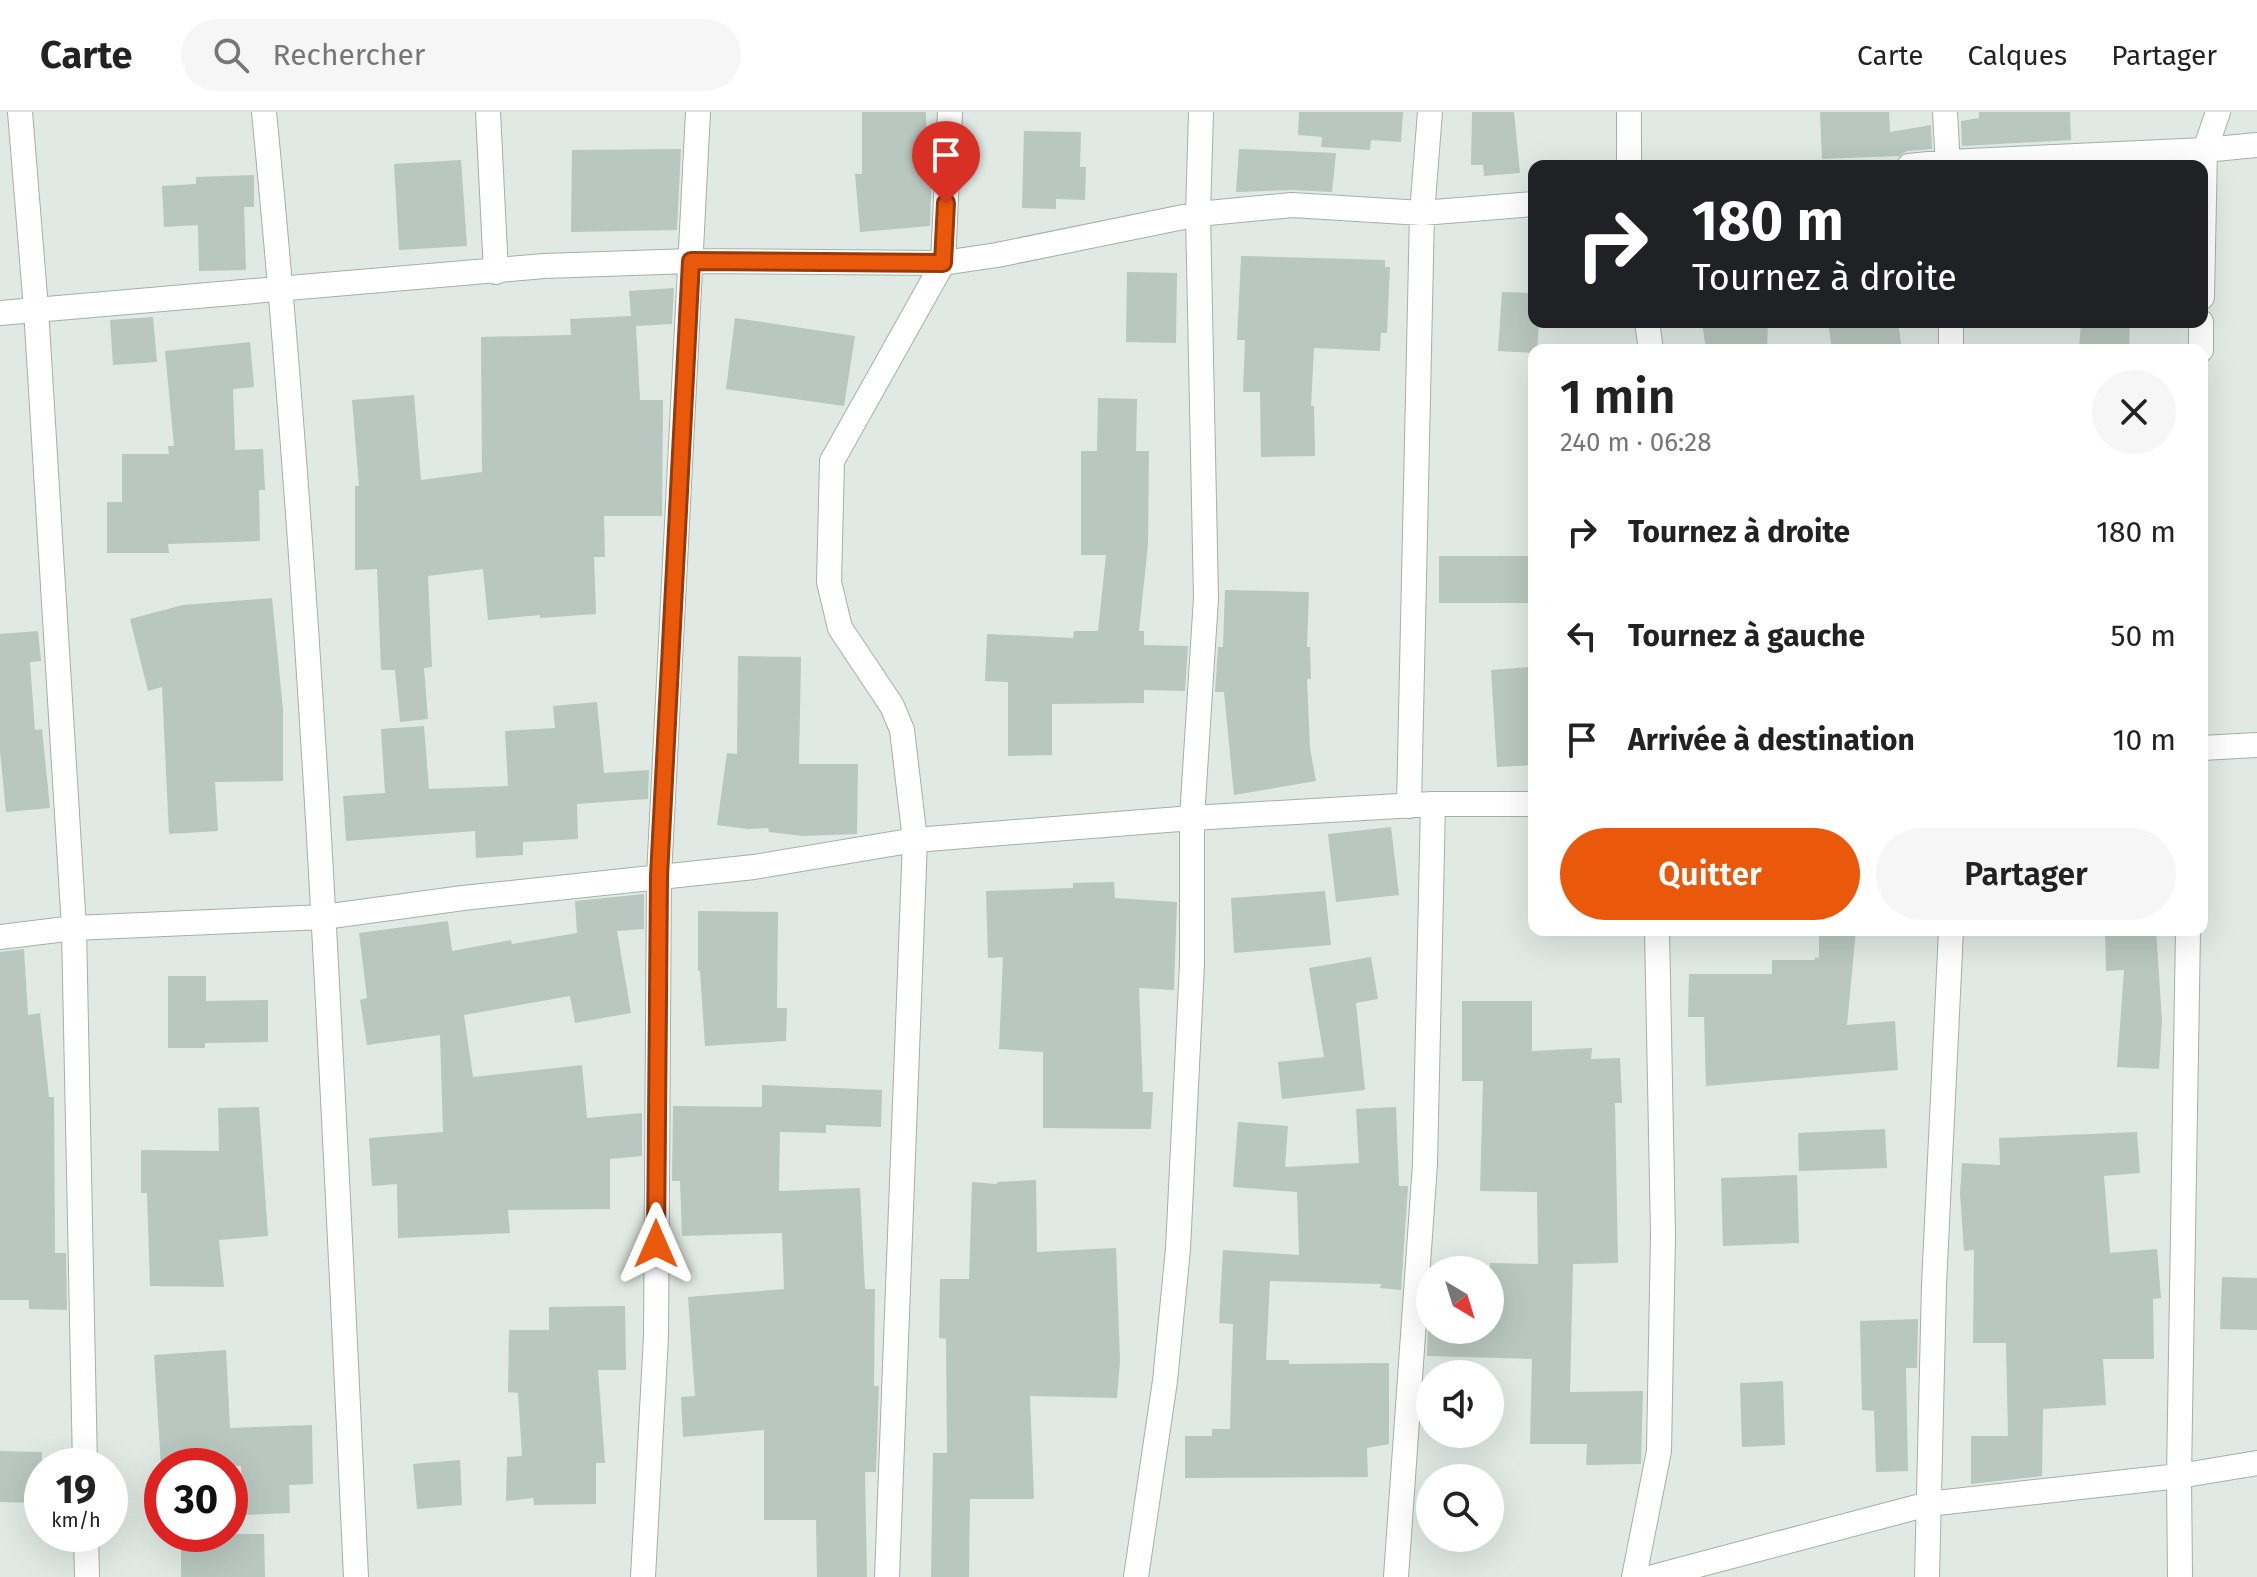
<!DOCTYPE html>
<html lang="fr">
<meta charset="utf-8">
<style>
body{margin:0;font-family:"Fira Sans",sans-serif;background:#f6f6f6;color:#222;height:100vh;display:flex;flex-direction:column;font-size:30px;white-space:nowrap}
*{box-sizing:border-box;margin:0}
p{font-size:26px;color:#767676}
.icon{flex:none;width:44px;height:44px;fill:none;stroke:currentColor;stroke-width:2;stroke-linecap:round;stroke-linejoin:round}
.map{position:relative;flex:1;overflow:hidden}
.drawer{position:absolute;left:1528px;top:232px;width:680px;height:592px;display:flex;flex-direction:column;background:#fff;border-radius:16px;box-shadow:0 8px 32px #0002}
.drawer>*{flex:none}
.banner{position:absolute;left:1528px;top:48px;width:680px;height:168px;border-radius:16px;box-shadow:0 8px 32px #0002;background:#202124;color:#fff;overflow:hidden}
.needle{width:52px;rotate:142deg}
.fabs{position:absolute;left:1416px;top:1144px;display:grid;gap:16px}
.fabs a{display:grid;place-items:center;width:88px;height:88px;border-radius:50%;background:#fff;box-shadow:0 8px 32px #0002;font-size:40px}
.speed{position:absolute;left:24px;top:1336px;display:flex;gap:16px;font-size:40px;font-weight:700;text-align:center}
.speed>*{display:grid;place-content:center;width:104px;height:104px;border-radius:50%;background:#fff;box-shadow:0 8px 32px #0002;line-height:1}
.speed small{font-size:20px;font-weight:400}
.speed .limit{border:12px solid #d22;background:#fff;color:#111}
.pin{position:absolute;display:grid;place-items:center;width:68px;height:68px;color:#fff;margin:-82px -34px;border-radius:50% 50% 50% 0;rotate:-45deg;box-shadow:0 0 8px #0007}
.pin .icon{rotate:45deg}
.me{position:absolute;width:88px;margin:-44px;rotate:0deg;stroke-linejoin:round;filter:drop-shadow(0 0 6px #0008)}
.turn{display:flex;align-items:center;gap:28px;height:168px;padding:0 32px;font-size:36px}
.turn .icon{width:104px;height:104px;stroke-width:2.5}
.turn b{display:block;font-size:56px;line-height:68px}
.round{display:grid;place-items:center;flex:none;width:84px;height:84px;border-radius:42px;background:#f6f6f6}
.head{display:flex;align-items:center;justify-content:space-between;height:136px;padding:0 32px}
h1{font-size:48px;font-weight:600;line-height:60px}
.button{display:flex;gap:16px;margin-top:auto;padding:16px 32px}
.button a{flex:1;height:92px;border-radius:48px;background:#ea580c;color:#fff;font-size:32px;font-weight:600;line-height:92px;text-align:center}
.button a+a{background:#f6f6f6;color:#222}
ul{padding:0;list-style:none}
li{display:flex;align-items:center;gap:24px;height:104px;padding:0 32px}
li div{flex:1}
li b{display:block;font-size:30px}
li em{font-style:normal}
header{display:flex;align-items:center;gap:48px;box-sizing:border-box;height:112px;padding:0 40px;background:#fff;border-bottom:2px solid #e0e0e0}
header strong{font-size:38px}
nav{display:flex;gap:44px;margin-inline-start:auto;font-size:28px}
.search{width:560px;height:72px;background:#f6f6f6;display:flex;align-items:center;gap:20px;box-sizing:border-box;padding:0 28px;border-radius:44px;color:#767676;font-size:30px}
.map>svg:first-child{display:block}
.building{fill:#b8c7bf}
.lines{fill:none;stroke-linecap:round;stroke-linejoin:round}
.street-casing{stroke:#a3b0aa;stroke-width:26}
.street{stroke:#fff;stroke-width:24}
.route-casing{stroke:#983908;stroke-width:20}
.route{stroke:#ea580c;stroke-width:14}
</style>
<header>
<strong>Carte</strong>
<div class="search"><svg class="icon" aria-label="search" viewBox="0 0 24 24"><circle cx="10" cy="10" r="6"/><path d="M15 15l6 6"/></svg>Rechercher</div>
<nav><a>Carte</a><a>Calques</a><a>Partager</a></nav>
</header>
<div class="map">
<svg width="2257" height="1465" viewBox="0 0 2257 1465">
<rect width="100%" height="100%" fill="#e0e9e4"/>
<path class="building" d="M 862,0 L 926,0 L 927,56 L 932,56 L 930,114 L 860,120 L 855,62 L 862,62 Z
M 1299,0 L 1403,0 L 1401,30 L 1371,28 L 1370,38 L 1321,35 L 1322,25 L 1298,23 Z
M 1472,0 L 1514,0 L 1520,61 L 1484,64 L 1483,53 L 1471,53 Z
M 1820,0 L 1889,0 L 1890,20 L 1931,13 L 1932,37 L 1907,39 L 1899,44 L 1822,47 Z
M 1979,0 L 2070,0 L 2071,28 L 1962,34 L 1961,9 L 1979,6 Z
M 1024,19 L 1081,20 L 1080,55 L 1086,55 L 1085,88 L 1056,87 L 1056,97 L 1022,96 Z
M 681,37 L 677,118 L 571,120 L 572,38 Z
M 1239,37 L 1336,41 L 1332,80 L 1293,78 L 1236,80 Z
M 461,48 L 467,134 L 399,138 L 394,52 Z
M 254,63 L 254,95 L 244,95 L 246,158 L 199,159 L 198,113 L 164,115 L 162,74 L 196,72 L 196,65 Z
M 1241,144 L 1385,148 L 1385,155 L 1390,155 L 1387,221 L 1381,221 L 1380,239 L 1314,236 L 1311,294 L 1314,294 L 1315,344 L 1261,345 L 1260,280 L 1243,280 L 1245,228 L 1237,228 Z
M 1127,160 L 1177,161 L 1176,231 L 1126,230 Z
M 674,176 L 672,212 L 636,214 L 640,288 L 663,288 L 662,404 L 604,404 L 605,445 L 594,445 L 596,502 L 540,506 L 540,503 L 488,508 L 483,457 L 428,464 L 432,555 L 424,556 L 428,607 L 400,610 L 395,558 L 381,558 L 377,457 L 355,458 L 355,374 L 359,374 L 352,288 L 414,283 L 421,368 L 482,360 L 481,225 L 571,223 L 570,207 L 631,204 L 629,179 Z
M 1502,180 L 1534,181 L 1534,210 L 1539,210 L 1537,238 L 1534,238 L 1534,241 L 1498,239 Z
M 153,205 L 157,250 L 113,253 L 110,208 Z
M 735,206 L 855,224 L 844,294 L 726,277 Z
M 1702,210 L 1768,210 L 1767,238 L 1706,238 Z
M 1828,210 L 1898,210 L 1902,238 L 1832,238 Z
M 2081,210 L 2130,210 L 2129,238 L 2079,238 Z
M 250,230 L 254,275 L 233,277 L 235,338 L 263,337 L 265,378 L 259,378 L 260,429 L 168,432 L 169,441 L 107,441 L 107,390 L 122,390 L 122,342 L 169,342 L 168,334 L 174,334 L 165,239 Z
M 1098,286 L 1137,287 L 1136,339 L 1149,339 L 1148,432 L 1139,519 L 1144,519 L 1144,533 L 1188,534 L 1185,579 L 1144,578 L 1144,591 L 1052,592 L 1052,643 L 1008,644 L 1008,570 L 985,569 L 987,522 L 1073,526 L 1074,519 L 1098,519 L 1106,443 L 1081,443 L 1081,339 L 1097,339 Z
M 1439,444 L 1534,444 L 1534,491 L 1439,491 Z
M 1225,478 L 1309,480 L 1307,535 L 1310,535 L 1311,567 L 1307,567 L 1310,636 L 1316,669 L 1234,683 L 1224,580 L 1215,580 L 1218,535 L 1223,535 Z
M 272,486 L 283,598 L 283,669 L 215,670 L 218,719 L 169,722 L 162,575 L 148,579 L 130,507 L 183,493 Z
M 38,519 L 41,549 L 30,550 L 35,618 L 42,617 L 50,696 L 6,700 L 0,639 L 0,522 Z
M 738,544 L 801,545 L 799,652 L 858,652 L 857,722 L 803,724 L 769,720 L 768,716 L 748,717 L 717,713 L 727,641 L 737,642 Z
M 1529,555 L 1534,653 L 1497,655 L 1491,558 Z
M 597,590 L 604,661 L 649,658 L 648,687 L 577,692 L 578,727 L 523,730 L 523,743 L 476,746 L 475,719 L 346,729 L 343,684 L 385,681 L 381,617 L 424,614 L 429,677 L 508,674 L 505,619 L 555,616 L 553,594 Z
M 1391,715 L 1399,783 L 1336,790 L 1328,722 Z
M 1114,770 L 1115,786 L 1177,790 L 1174,878 L 1139,876 L 1143,980 L 1153,980 L 1151,1017 L 1043,1016 L 1043,940 L 999,937 L 1003,845 L 988,846 L 986,779 L 1073,776 L 1073,771 Z
M 1325,779 L 1331,833 L 1234,841 L 1231,786 Z
M 644,782 L 644,817 L 617,819 L 631,901 L 575,911 L 570,884 L 464,903 L 473,965 L 582,953 L 587,1006 L 642,1001 L 642,1044 L 610,1047 L 610,1097 L 508,1098 L 510,1121 L 398,1126 L 397,1072 L 372,1074 L 369,1026 L 443,1020 L 440,923 L 367,933 L 360,888 L 367,886 L 359,821 L 448,809 L 452,839 L 511,828 L 512,832 L 577,821 L 575,789 Z
M 698,799 L 778,800 L 777,896 L 787,896 L 786,929 L 705,934 L 700,859 L 698,859 Z
M 1819,818 L 1856,818 L 1847,913 L 1895,909 L 1898,958 L 1706,974 L 1704,905 L 1688,905 L 1689,862 L 1772,862 L 1772,848 L 1815,848 L 1815,845 L 1819,846 Z
M 2105,818 L 2156,818 L 2162,908 L 2159,957 L 2117,955 L 2124,858 L 2106,859 Z
M 24,837 L 28,903 L 40,901 L 49,985 L 54,985 L 55,1141 L 66,1141 L 67,1198 L 29,1197 L 29,1188 L 0,1188 L 0,840 Z
M 1371,845 L 1378,887 L 1356,891 L 1365,978 L 1282,987 L 1278,950 L 1324,945 L 1309,856 Z
M 168,864 L 206,864 L 206,889 L 268,888 L 268,930 L 205,931 L 205,936 L 168,936 Z
M 1462,889 L 1532,889 L 1532,939 L 1592,936 L 1591,947 L 1620,946 L 1622,991 L 1615,991 L 1618,1151 L 1573,1152 L 1570,1280 L 1643,1279 L 1641,1352 L 1586,1353 L 1587,1332 L 1530,1332 L 1532,1247 L 1427,1244 L 1428,1218 L 1490,1218 L 1490,1151 L 1538,1152 L 1537,1080 L 1480,1079 L 1483,969 L 1462,969 Z
M 762,973 L 882,978 L 881,1015 L 826,1013 L 826,1021 L 780,1020 L 779,1079 L 860,1076 L 865,1177 L 875,1177 L 874,1274 L 879,1274 L 876,1360 L 865,1360 L 867,1465 L 817,1465 L 816,1408 L 764,1408 L 764,1318 L 683,1325 L 681,1285 L 695,1284 L 688,1185 L 784,1177 L 782,1121 L 682,1124 L 680,1069 L 672,1069 L 673,994 L 762,995 Z
M 259,995 L 268,1124 L 219,1128 L 224,1175 L 150,1174 L 147,1081 L 141,1081 L 141,1038 L 219,1039 L 218,996 Z
M 1396,995 L 1399,1074 L 1408,1074 L 1401,1178 L 1380,1176 L 1381,1172 L 1270,1169 L 1266,1248 L 1289,1248 L 1289,1252 L 1389,1251 L 1389,1332 L 1367,1336 L 1368,1365 L 1185,1366 L 1185,1324 L 1212,1324 L 1212,1317 L 1230,1317 L 1233,1212 L 1219,1211 L 1223,1138 L 1299,1143 L 1297,1080 L 1233,1075 L 1238,1010 L 1288,1014 L 1285,1055 L 1359,1051 L 1356,997 Z
M 1885,1017 L 1887,1056 L 1799,1059 L 1798,1021 Z
M 2137,1020 L 2140,1061 L 2104,1064 L 2110,1141 L 2157,1137 L 2161,1186 L 2153,1187 L 2154,1247 L 2103,1247 L 2106,1293 L 2043,1297 L 2042,1364 L 1971,1372 L 1971,1324 L 2008,1324 L 2006,1231 L 1973,1231 L 1974,1138 L 1964,1139 L 1960,1081 L 1962,1051 L 2000,1053 L 1999,1026 Z
M 1797,1063 L 1799,1131 L 1723,1134 L 1721,1066 Z
M 1036,1068 L 1037,1140 L 1116,1136 L 1120,1249 L 1117,1286 L 1030,1284 L 1034,1387 L 970,1387 L 969,1465 L 931,1465 L 933,1341 L 947,1341 L 946,1227 L 939,1226 L 940,1167 L 969,1167 L 972,1070 L 997,1072 L 997,1070 Z
M 2222,1165 L 2257,1166 L 2257,1218 L 2220,1217 Z
M 625,1194 L 626,1258 L 598,1258 L 605,1351 L 596,1351 L 596,1392 L 534,1393 L 533,1386 L 506,1389 L 507,1345 L 522,1344 L 518,1281 L 508,1280 L 509,1218 L 549,1218 L 549,1195 Z
M 1918,1207 L 1917,1256 L 1906,1256 L 1908,1359 L 1876,1360 L 1874,1299 L 1862,1298 L 1860,1209 Z
M 226,1238 L 230,1316 L 312,1313 L 313,1372 L 289,1373 L 290,1401 L 242,1403 L 241,1354 L 161,1354 L 154,1243 Z
M 1783,1269 L 1785,1333 L 1742,1335 L 1740,1271 Z
M 0,1339 L 42,1340 L 42,1391 L 0,1390 Z
M 460,1348 L 462,1393 L 417,1397 L 413,1352 Z
M 181,1422 L 264,1422 L 265,1465 L 181,1465 Z"/>
<g class="lines">
<defs>
<path id="street" d="M 20,0 L 36,197 L 74,816 L 85,1354
M 264,0 C 312,487 333,976 356,1465
M 488,0 L 496,160
M 1945,0 L 1948,54
M 1629,54 L 1629,0
M 1909,54 L 1948,50 L 2205,38 L 2257,33
M 2202,185 L 2205,38 L 2218,0
M 0,201 L 544,154 L 691,149 L 943,151 L 997,143 L 1198,102 L 1292,93 L 1422,101 L 1534,92
M 1647,210 L 1651,238
M 1951,210 L 1951,238
M 2201,238 L 2201,210
M 2202,636 L 2257,633
M 1409,694 L 1422,101 L 1430,0
M 0,825 L 74,816 L 324,805 L 463,786 L 754,755 L 915,728 L 1192,706 L 1433,692 L 1534,692
M 86,1422 L 87,1465
M 643,1465 L 656,1224 L 659,764 L 698,0
M 887,1465 L 915,728 L 902,618 L 892,594 L 840,516 L 829,470 L 832,349 L 943,151 L 950,0
M 1136,1465 L 1165,1269 L 1178,1137 L 1192,852 L 1192,706 L 1206,486 L 1198,102 L 1201,0
M 1396,1465 L 1425,1052 L 1433,692
M 1634,1465 L 1659,1339 L 1663,1123 L 1657,818
M 1653,1465 L 1928,1392 L 2179,1364 L 2257,1351
M 1927,1465 L 1934,1173 L 1951,818
M 2180,1465 L 2179,1364 L 2188,818"/>
</defs>
<use href="#street" class="street-casing"/>
<use href="#street" class="street"/>
</g>
<g class="lines">
<defs>
<path id="route" d="M 656,1132 L 659,764 L 691,149 L 943,151 L 946,91"/>
</defs>
<use href="#route" class="route-casing"/>
<use href="#route" class="route"/>
</g>
</svg>
<div class="fabs">
<a><svg class="needle" viewBox="-14 -14 28 28"><path d="M0-13l5 13h-10z" fill="#e53935"/><path d="M0 13l5-13h-10z" fill="#767676"/></svg></a>
<a><svg class="icon" aria-label="sound" viewBox="0 0 24 24"><path d="M4 9h4l5-4v14l-5-4H4zM17 9q2 3 0 6"/></svg></a>
<a><svg class="icon" aria-label="search" viewBox="0 0 24 24"><circle cx="10" cy="10" r="6"/><path d="M15 15l6 6"/></svg></a>
</div>
<div class="speed"><div>19<small>km/h</small></div><div class="limit">30</div></div>
<div class="pin" style="left:946px;top:91px;background:#d93025"><svg class="icon" aria-label="arrive" viewBox="0 0 24 24"><path d="M6 21V4h12l-3 4 3 4H6"/></svg></div>
<svg class="me" style="left:656px;top:1132px" viewBox="-20 -20 40 40"><path d="M0-17L14 15 0 8-14 15z" fill="#ea580c" stroke="#fff" stroke-width="4"/></svg>
<div class="banner">
<div class="turn"><svg class="icon" aria-label="right" viewBox="0 0 24 24"><path d="M7 20v-9h11M14 6l5 5-5 5"/></svg><div><b>180 m</b>Tournez à droite</div></div>
</div>
<section class="drawer">
<div class="head"><div><h1>1 min</h1><p>240 m · 06:28</p></div><a class="round"><svg class="icon" aria-label="close" viewBox="0 0 24 24"><path d="M6 6l12 12M18 6L6 18"/></svg></a></div>
<ul>
<li><svg class="icon" aria-label="right" viewBox="0 0 24 24"><path d="M7 20v-9h11M14 6l5 5-5 5"/></svg><div><b>Tournez à droite</b></div><em>180 m</em></li>
<li><svg class="icon" aria-label="left" viewBox="0 0 24 24"><path d="M17 20v-9H6M10 6l-5 5 5 5"/></svg><div><b>Tournez à gauche</b></div><em>50 m</em></li>
<li><svg class="icon" aria-label="arrive" viewBox="0 0 24 24"><path d="M6 21V4h12l-3 4 3 4H6"/></svg><div><b>Arrivée à destination</b></div><em>10 m</em></li>
</ul>
<div class="button"><a>Quitter</a><a>Partager</a></div>
</section>
</div>
